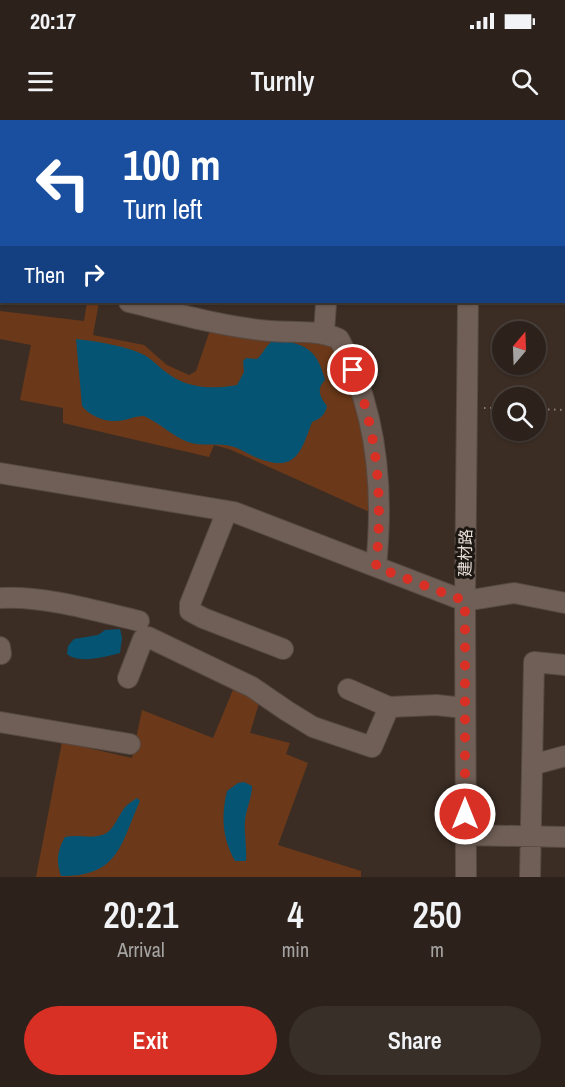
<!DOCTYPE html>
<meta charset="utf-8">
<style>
body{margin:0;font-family:"Archivo Narrow","Noto Sans SC",sans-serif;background:#382f28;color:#f1f3f6;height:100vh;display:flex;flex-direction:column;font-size:22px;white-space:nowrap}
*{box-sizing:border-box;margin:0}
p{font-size:20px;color:#a6a4a3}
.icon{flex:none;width:33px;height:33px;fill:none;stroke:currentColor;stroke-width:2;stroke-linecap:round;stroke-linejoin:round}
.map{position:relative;height:757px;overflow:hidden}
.panel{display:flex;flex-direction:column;background:#2c221b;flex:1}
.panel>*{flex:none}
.hud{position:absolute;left:0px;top:0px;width:566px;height:183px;box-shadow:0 2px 4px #0004,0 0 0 2px #483f3a;background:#1a4fa0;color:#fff;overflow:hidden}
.needle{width:39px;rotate:19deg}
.controls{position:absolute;left:492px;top:201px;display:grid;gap:12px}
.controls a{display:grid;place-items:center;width:54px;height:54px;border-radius:50%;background:#2c221b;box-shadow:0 2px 4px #0004,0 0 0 2px #483f3a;font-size:30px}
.pin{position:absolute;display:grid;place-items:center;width:51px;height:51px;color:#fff;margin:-26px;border:3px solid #fff;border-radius:50%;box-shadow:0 2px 6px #0007}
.me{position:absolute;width:66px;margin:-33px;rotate:0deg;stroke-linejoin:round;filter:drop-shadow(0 0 4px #0008)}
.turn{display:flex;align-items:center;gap:21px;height:126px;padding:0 24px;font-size:27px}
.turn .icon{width:78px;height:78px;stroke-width:2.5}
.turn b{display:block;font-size:42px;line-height:51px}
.then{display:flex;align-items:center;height:57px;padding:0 24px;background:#0003;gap:12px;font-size:22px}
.eta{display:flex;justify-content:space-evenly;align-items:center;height:102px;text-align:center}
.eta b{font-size:36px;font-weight:600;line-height:42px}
.action{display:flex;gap:12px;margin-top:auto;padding:12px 24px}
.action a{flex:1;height:69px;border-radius:36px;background:#d93025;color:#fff;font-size:24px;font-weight:600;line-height:69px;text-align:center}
.action a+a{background:#382f28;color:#f1f3f6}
.status{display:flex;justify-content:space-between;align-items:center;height:42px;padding:0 30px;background:#2c221b;direction:ltr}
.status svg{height:16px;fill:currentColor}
header{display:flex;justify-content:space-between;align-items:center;height:78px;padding:0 24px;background:#2c221b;font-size:27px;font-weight:600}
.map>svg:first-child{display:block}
.green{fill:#6b3919}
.water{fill:#065474}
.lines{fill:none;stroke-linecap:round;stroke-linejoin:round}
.minor-casing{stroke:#554942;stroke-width:22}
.path{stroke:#8a7e77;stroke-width:2;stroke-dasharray:1.5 4.5;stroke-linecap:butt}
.minor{stroke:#705f56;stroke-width:20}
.route{stroke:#d93025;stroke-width:10;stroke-dasharray:0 18}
.labels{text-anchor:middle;stroke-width:6;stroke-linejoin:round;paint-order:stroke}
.street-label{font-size:16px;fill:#e8ded9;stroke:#1d1713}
</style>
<div class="status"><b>20:17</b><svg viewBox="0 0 49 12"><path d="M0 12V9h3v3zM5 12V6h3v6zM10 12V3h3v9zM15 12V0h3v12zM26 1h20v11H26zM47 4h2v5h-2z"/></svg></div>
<header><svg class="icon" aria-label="menu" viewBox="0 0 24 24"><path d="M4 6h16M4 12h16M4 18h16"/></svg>Turnly<svg class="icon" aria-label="search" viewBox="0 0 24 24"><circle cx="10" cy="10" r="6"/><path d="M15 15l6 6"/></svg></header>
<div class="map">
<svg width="565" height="757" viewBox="0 0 565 757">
<rect width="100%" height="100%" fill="#3b2d24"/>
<path class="green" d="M 87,182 L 99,182 L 93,215 L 144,225 L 167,245 L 189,255 L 196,251 L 209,213 L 216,208 L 333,224 L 340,233 L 369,326 L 374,394 L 229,329 L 214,325 L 209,337 L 63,303 L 63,288 L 20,280 L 31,225 L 0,219 L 0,191 L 84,201 Z
M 235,565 L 260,580 L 250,613 L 290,623 L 286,634 L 308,643 L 278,725 L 361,751 L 361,757 L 36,757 L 62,622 L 132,638 L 142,590 L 213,618 Z"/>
<path class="water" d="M 76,219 C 95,221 127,226 144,235 C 154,240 160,249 170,255 C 190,269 214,269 237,265 L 244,252 L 243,241 L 246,238 L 257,239 C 265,232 263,228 274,220 C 304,223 317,228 325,260 C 316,269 320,277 327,286 C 325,295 320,299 312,302 C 300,336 294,353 255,337 C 248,334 241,329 234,327 C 218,322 203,327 188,322 C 172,316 160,303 144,296 C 134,296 126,301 116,301 C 104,302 89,295 82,286 Z
M 120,509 L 122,518 L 120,533 C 105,537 79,544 67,534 L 68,526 L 74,519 L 98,515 L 105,510 Z
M 244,662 L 252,666 C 252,678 246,689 245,701 C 244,714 247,727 246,741 L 235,741 C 222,718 221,696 227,671 L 238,663 Z
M 137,678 L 140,681 C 121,722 120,757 61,756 C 56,742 57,730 65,717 C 77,714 90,719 102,715 C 114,712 118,695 126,686 C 129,683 133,681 137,678 Z"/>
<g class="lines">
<defs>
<path id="minor" d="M 305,2 L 305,0
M 469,2 L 469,0
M 564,107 L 565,107
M 0,148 L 2,148
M 129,182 C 175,193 223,207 270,211 C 294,213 316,209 339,219 C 377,289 384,369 376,446
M 324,212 L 326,184 L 325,182
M 0,353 L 234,392 L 465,481 L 514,473 L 565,483
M 227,391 L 190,484 L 190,491 L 203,498 L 283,529
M 0,478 C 42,475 97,491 139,501
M 0,527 L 1,534
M 128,558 L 143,519 L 148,517 L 252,567 L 287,591 L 313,607 L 372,627 L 389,587 L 436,585 L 465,588
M 348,569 L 389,587
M 0,602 L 130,624
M 532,645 L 565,636
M 465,715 L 565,717
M 466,757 L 465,481 L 468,182
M 530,757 L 534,542 L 565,545"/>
</defs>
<use href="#minor" class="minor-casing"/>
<path class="path" d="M 484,288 L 502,288
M 536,289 L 565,290"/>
<use href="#minor" class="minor"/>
</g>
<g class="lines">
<path class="route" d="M 353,250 C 378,313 383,379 376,447 L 465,481 L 465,694"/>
</g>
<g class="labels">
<g class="street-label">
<text transform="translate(465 433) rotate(-89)" y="6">建材路</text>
</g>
</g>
</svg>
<div class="controls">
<a><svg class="needle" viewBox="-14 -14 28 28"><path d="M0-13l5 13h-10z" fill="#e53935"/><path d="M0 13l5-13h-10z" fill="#a6a4a3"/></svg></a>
<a><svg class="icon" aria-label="search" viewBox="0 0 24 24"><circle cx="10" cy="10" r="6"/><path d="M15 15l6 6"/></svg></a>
</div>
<div class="pin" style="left:353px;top:250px;background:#d93025"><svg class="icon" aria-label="arrive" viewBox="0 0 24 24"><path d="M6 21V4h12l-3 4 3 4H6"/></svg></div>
<svg class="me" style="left:465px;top:694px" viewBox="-20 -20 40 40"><circle r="17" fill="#d93025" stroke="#fff" stroke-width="3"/><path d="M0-11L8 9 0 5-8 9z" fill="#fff"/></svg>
<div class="hud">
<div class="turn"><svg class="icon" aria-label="left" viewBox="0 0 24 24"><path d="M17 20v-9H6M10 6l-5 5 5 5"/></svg><div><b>100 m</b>Turn left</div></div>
<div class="then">Then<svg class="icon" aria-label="right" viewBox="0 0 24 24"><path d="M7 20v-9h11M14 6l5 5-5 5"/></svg></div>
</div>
</div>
<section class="panel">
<div class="eta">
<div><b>20:21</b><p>Arrival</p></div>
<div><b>4</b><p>min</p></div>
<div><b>250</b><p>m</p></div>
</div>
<div class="action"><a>Exit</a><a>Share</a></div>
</section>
